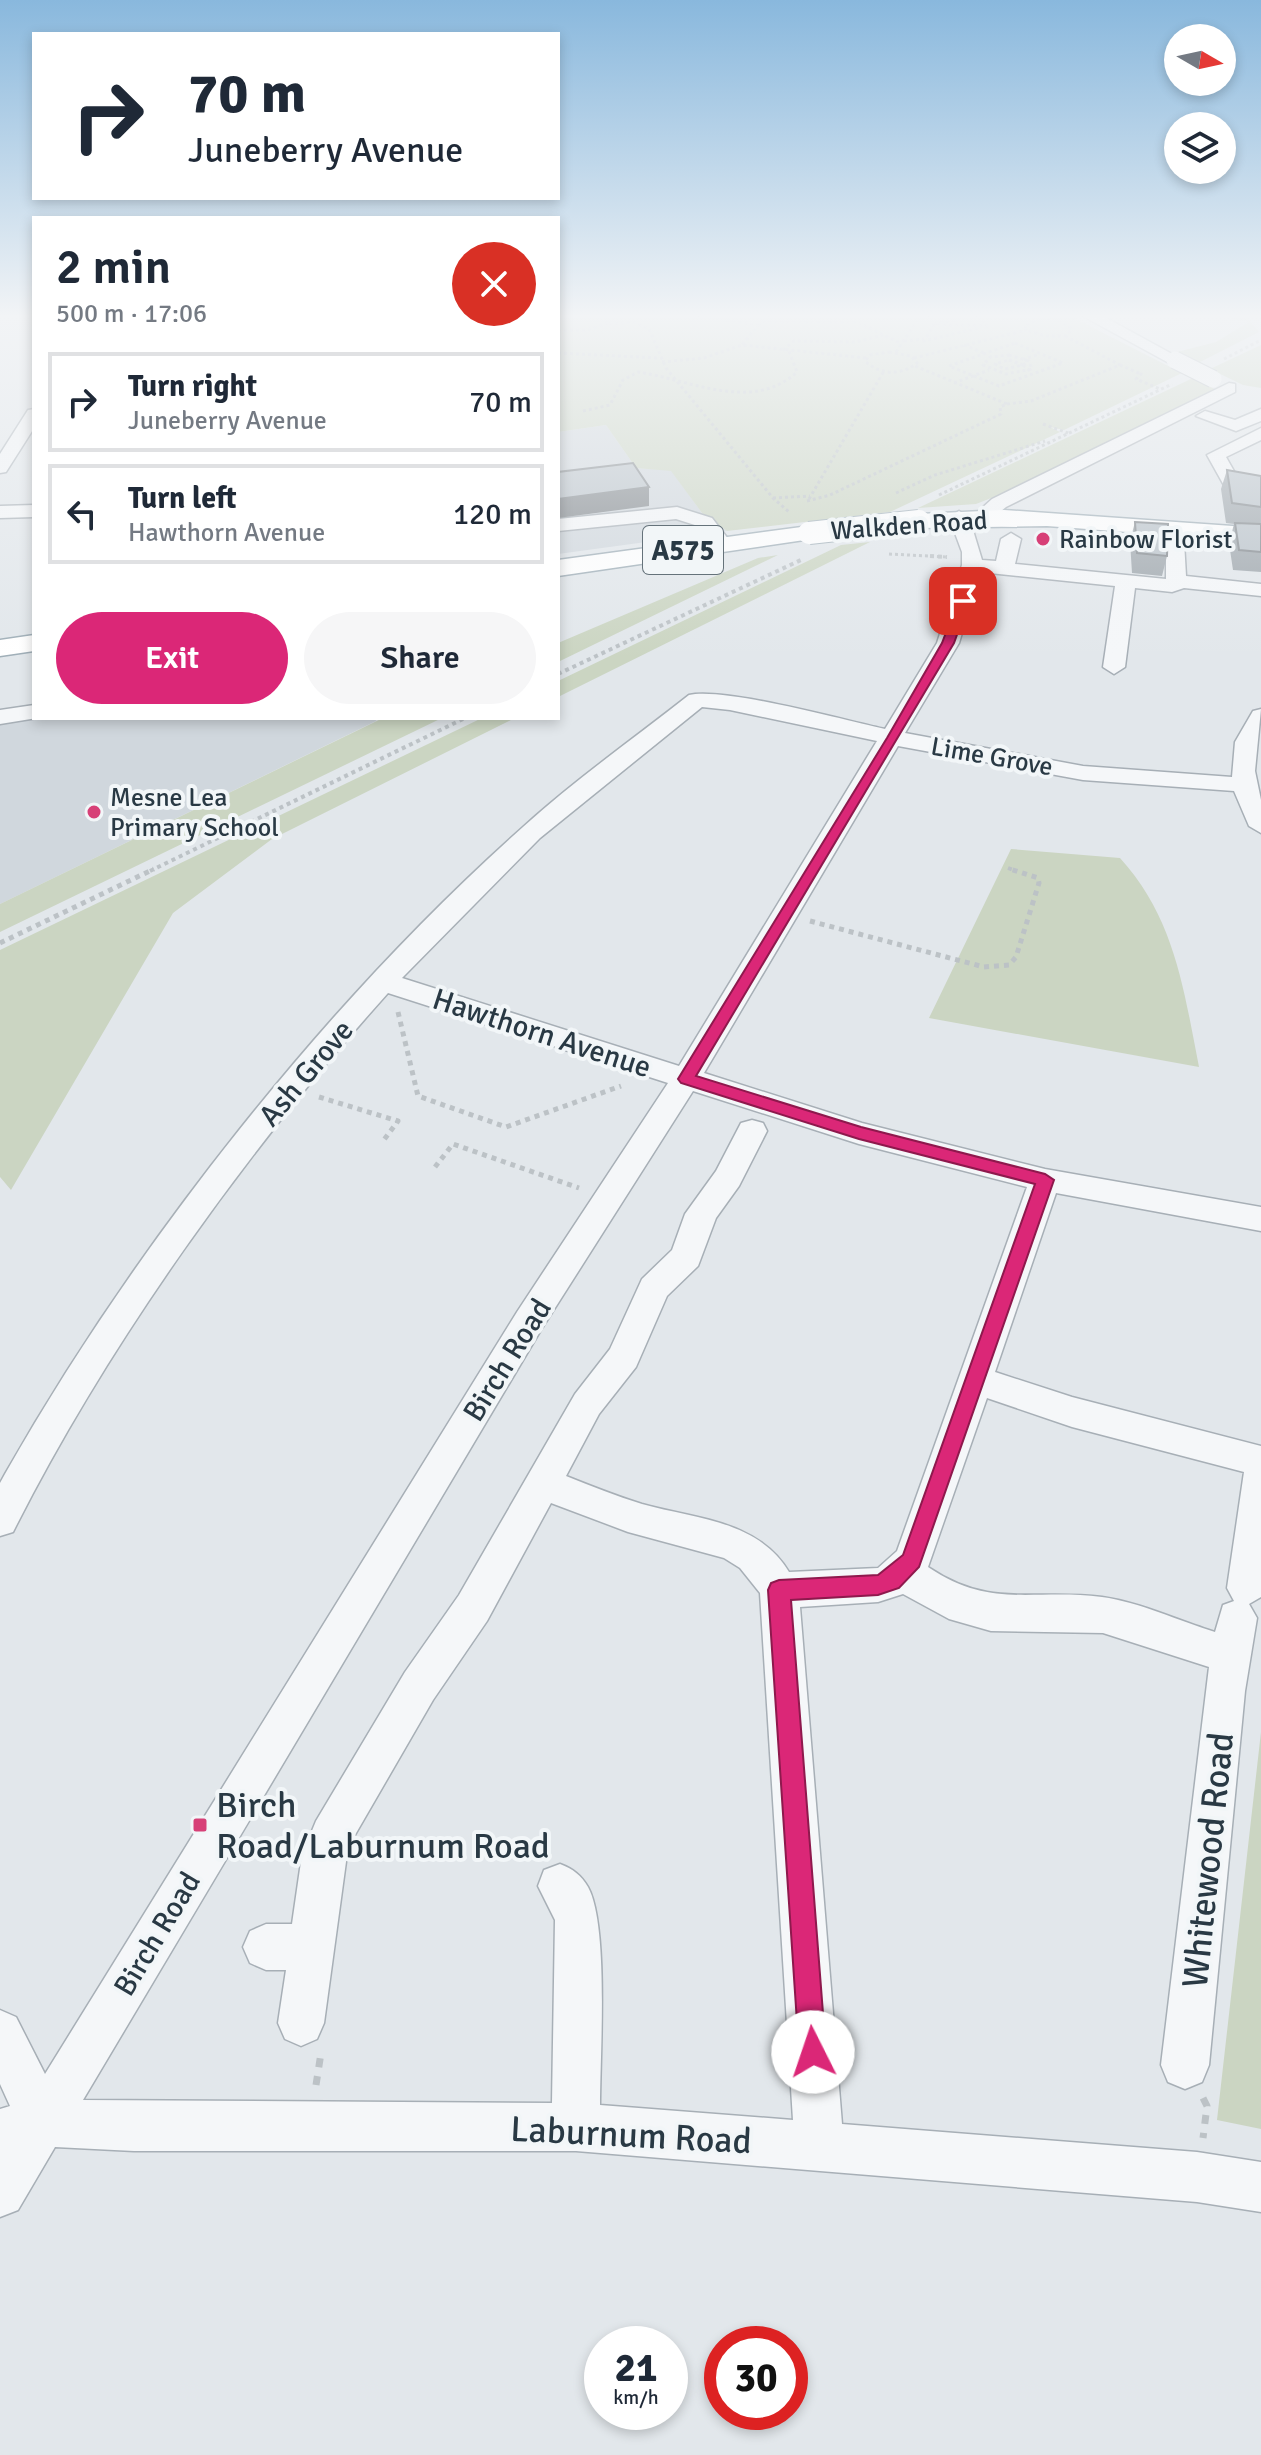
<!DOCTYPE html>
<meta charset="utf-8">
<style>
body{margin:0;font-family:Signika,sans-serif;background:#f6f6f7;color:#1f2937;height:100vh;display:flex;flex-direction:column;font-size:30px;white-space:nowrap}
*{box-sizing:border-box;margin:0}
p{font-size:26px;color:#747a83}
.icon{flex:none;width:44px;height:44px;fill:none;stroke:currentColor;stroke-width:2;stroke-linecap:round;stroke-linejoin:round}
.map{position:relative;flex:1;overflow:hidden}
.drawer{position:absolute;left:32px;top:216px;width:528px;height:504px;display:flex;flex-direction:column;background:#fff;border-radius:0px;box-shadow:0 4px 12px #0003}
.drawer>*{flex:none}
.top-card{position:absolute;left:32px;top:32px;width:528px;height:168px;border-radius:0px;box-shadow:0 4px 12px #0003;background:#fff;color:#1f2937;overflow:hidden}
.needle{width:52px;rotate:99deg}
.controls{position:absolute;left:1164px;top:24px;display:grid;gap:16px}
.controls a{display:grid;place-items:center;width:72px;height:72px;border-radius:50%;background:#fff;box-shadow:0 4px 12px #0003;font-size:40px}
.speed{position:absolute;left:584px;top:2326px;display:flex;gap:16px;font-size:40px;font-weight:700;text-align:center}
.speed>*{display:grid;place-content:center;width:104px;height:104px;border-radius:50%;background:#fff;box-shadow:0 4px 12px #0003;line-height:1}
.speed small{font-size:20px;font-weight:400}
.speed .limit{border:12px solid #d22;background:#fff;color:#111}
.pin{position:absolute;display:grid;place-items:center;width:68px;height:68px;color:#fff;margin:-34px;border-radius:16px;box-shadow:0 4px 12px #0006}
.me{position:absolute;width:88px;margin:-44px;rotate:356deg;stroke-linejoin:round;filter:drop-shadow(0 0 6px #0008)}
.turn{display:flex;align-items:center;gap:28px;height:168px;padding:0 24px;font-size:36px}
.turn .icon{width:104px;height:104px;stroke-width:2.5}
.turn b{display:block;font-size:56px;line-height:68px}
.round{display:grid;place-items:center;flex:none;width:84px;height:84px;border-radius:42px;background:#f6f6f7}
.headline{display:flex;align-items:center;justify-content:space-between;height:136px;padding:0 24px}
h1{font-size:48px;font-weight:600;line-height:60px}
.primary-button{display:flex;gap:16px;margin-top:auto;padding:16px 24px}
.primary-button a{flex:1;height:92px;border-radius:48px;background:#db2777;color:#fff;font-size:32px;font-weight:600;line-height:92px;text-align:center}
.primary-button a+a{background:#f6f6f7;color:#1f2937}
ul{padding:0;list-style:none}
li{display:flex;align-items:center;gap:24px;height:100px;margin:0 16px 12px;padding:0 8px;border:4px solid #e0e1e3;border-radius:0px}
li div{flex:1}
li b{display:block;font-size:30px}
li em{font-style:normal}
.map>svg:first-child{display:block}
.built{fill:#d0d7dd}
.green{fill:#cbd5c2}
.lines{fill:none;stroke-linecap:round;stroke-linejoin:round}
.minor-casing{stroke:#a7afb6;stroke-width:3}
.major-casing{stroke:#a0afb8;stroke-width:3}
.path-far3{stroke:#bcc2c6;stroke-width:3;stroke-dasharray:3 3;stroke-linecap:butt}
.path-far2{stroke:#bcc2c6;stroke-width:4;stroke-dasharray:4 4;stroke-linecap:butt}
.path-far1{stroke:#bcc2c6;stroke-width:5;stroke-dasharray:5 5;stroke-linecap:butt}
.path{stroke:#bcc2c6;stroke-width:7;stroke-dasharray:9 9;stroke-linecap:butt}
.minor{fill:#f5f7f9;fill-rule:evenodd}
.major{fill:#fff;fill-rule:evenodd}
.minor-bridge-casing{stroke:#a7afb6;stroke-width:19;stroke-linecap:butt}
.major-bridge-casing{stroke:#a0afb8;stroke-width:24;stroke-linecap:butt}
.minor-bridge{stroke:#f5f7f9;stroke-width:17}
.major-bridge{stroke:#fff;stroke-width:22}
.wall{fill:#9fa7ad}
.shaded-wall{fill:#82888d}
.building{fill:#b9c2c9;stroke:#82888d;stroke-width:2}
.route{fill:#db2777;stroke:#8e194d;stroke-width:2}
.poi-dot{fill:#d74077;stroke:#f2f6f8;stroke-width:3}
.labels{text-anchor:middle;stroke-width:8;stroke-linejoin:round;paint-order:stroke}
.far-street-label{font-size:26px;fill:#293944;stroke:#f2f6f8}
.far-poi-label{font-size:26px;fill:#293944;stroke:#f2f6f8;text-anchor:start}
.shield{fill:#f2f6f8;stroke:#65727a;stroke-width:2}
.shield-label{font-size:28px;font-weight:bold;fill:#293944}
.street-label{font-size:30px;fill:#293944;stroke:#f2f6f8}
.near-poi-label{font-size:36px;fill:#293944;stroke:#f2f6f8;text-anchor:start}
.near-street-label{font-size:36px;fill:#293944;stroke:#f2f6f8}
</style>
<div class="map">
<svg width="1261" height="2455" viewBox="0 0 1261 2455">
<rect width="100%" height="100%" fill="#e2e7eb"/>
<path class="built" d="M 606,425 L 636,468 L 671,470 L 702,513 L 727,531 L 558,554 L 558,432 Z
M 34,718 L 375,718 L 376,721 L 0,904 L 0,721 Z"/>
<path class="green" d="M 558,314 L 1066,314 L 1182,373 L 1064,430 L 1050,427 L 1060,432 L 890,512 L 727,531 L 702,513 L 671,471 L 636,468 L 606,425 L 558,432 Z
M 1210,314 L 1244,314 L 1259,332 L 1198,363 L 1177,352 L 1216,342 L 1249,322 Z
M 1261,345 L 1261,388 L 1243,385 L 1210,369 Z
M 1193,378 L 1217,390 L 1017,488 L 976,504 L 918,508 Z
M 870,542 L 558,697 L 558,681 L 841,545 Z
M 778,555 L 558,662 L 558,643 L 758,558 Z
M 383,718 L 442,718 L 0,932 L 0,904 Z
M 482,718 L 515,718 L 272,839 L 173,913 L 11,1190 L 0,1177 L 0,950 Z
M 1011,849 L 1120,858 C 1175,918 1184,991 1199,1067 L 929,1018 Z
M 1261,1732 L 1261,2129 L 1217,2120 Z"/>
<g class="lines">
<defs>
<path id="minor" d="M 1079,314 L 1099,314 L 1183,360 L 1169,363 Z
M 1229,383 L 1235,384 L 1235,392 L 1006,507 L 989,521 L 975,521 L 972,517 L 992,499 Z
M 34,409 L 34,428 L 6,472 L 0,473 L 0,454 L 28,410 Z
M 1261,409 L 1261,421 L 1236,431 L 1196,416 L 1205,411 L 1235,420 Z
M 1261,428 L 1261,440 L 1226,457 L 1239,480 L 1261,481 L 1261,493 L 1226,489 L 1207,455 Z
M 34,505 L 34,517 L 0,518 L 0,506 Z
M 677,507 L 712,518 L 732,544 L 729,548 L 715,548 L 698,526 L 676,519 L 558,531 L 558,519 Z
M 959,511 L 969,517 L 982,560 L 996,561 L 1001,539 L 1011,533 L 1021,539 L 1015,564 L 1166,579 L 1166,528 L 1169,524 L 1183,524 L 1186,576 L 1261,584 L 1261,596 L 1184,588 L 1172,592 L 1135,588 L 1125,667 L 1114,674 L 1103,667 L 1115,586 L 980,572 L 959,643 L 905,733 L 1083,766 L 1232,777 L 1235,742 L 1253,711 L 1261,709 L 1255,771 L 1261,800 L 1261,833 L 1249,826 L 1234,791 L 1083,780 L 898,746 L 704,1073 L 862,1123 L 1045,1169 L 1261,1207 L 1261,1231 L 1056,1193 L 995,1372 L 1072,1397 L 1261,1446 L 1261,1597 L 1249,1604 L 1257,1618 L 1245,1691 L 1209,2065 L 1202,2082 L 1185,2089 L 1168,2082 L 1161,2065 L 1209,1667 L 1103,1633 L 991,1631 L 949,1619 L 903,1594 L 878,1602 L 800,1607 L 842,2124 L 1197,2152 L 1261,2162 L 1261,2212 L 1197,2202 L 576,2151 L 134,2151 L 55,2147 L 18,2210 L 0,2217 L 0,2109 L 10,2106 L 0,2084 L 0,2010 L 16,2017 L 45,2074 L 517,1312 L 668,1083 L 388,993 C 247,1150 108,1343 13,1532 L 0,1536 L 0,1483 L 5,1474 C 135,1245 326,1002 523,827 C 575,780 633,739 689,695 C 724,687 843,720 885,729 L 937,643 L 962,565 L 962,552 L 949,517 ZM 702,707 L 730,710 L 877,741 L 679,1066 L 402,978 L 540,838 ZM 693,1091 L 859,1144 L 1027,1187 L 897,1551 L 878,1568 L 789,1572 C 758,1520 695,1519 642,1504 C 616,1496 591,1486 566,1476 L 599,1414 L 636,1367 L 667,1296 L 698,1266 L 716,1218 L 739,1186 L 767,1131 L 763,1123 L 752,1120 L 741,1123 L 716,1171 L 685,1214 L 672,1250 L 642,1279 L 610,1349 L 575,1394 L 459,1595 L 405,1672 L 316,1821 L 302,1855 L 292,1924 L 266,1924 L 250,1931 L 243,1947 L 250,1963 L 266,1970 L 286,1970 L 278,2023 L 285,2039 L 301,2046 L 317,2039 L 324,2023 L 348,1847 L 433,1700 L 487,1621 L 551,1503 L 628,1532 L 724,1558 L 740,1568 L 760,1593 L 793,2120 L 600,2105 C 600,2055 609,1925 588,1887 C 581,1875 573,1869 560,1864 L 544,1870 L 538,1886 L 555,1920 L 552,2103 L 83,2100 L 541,1330 ZM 987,1398 L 1072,1427 L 1244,1472 L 1227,1588 L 1234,1601 L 1223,1605 L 1215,1632 C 1179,1621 1139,1602 1102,1597 C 1033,1588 992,1610 928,1567 Z
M 34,705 L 34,718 L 37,718 L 0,724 L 0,710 Z"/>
<path id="major" d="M 1004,510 L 1261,528 L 1261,542 L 1047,526 L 919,528 L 907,521 L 919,514 Z
M 809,526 L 821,533 L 818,538 L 558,576 L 558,560 Z
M 34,635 L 34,651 L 0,656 L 0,640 Z"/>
</defs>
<use href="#minor" class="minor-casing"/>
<use href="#major" class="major-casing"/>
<path class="path-far3" d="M 606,314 L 607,324 L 635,322 L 649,329 L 666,368 L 773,498 L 789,512
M 691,314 L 758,325 L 742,345
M 980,315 L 987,326 L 934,324 Z
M 1041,318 L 1059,320 L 1072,329 L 1065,336 L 1046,336 L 1026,330 L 1025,325 Z
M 763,321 L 776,314
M 934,324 L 924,341 L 978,328
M 758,325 L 763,321 L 857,322 L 902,344
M 558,331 L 586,330 L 607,324
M 1065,336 L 1120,365
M 904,341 L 924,339
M 1015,343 L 1063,363 L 999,386 L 949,366 Z
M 964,345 L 984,353
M 783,350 L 794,341 L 856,342 L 883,335
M 889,352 L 911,356 L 917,363 C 901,376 880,375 865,361 L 870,355 Z
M 896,352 L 918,319 L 941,314
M 558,353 L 659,358
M 1009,355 L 1029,361 L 1032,369 L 1006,374 L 983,365 L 990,357 Z
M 914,358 L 1026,330
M 1224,359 L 1261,340
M 1009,360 L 1023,365 L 1004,369 L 995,364 Z
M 662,362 L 704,358 L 742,345 L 866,358
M 1023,365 L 1030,371
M 1023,365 L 1027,362 L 1025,359 L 1039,354
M 1142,373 L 1136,379 L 1160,389
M 954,383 L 989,370
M 1007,404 L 1031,401 L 1120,365 L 1141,374
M 583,411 L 610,405 L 623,380 L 638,372 C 691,380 752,413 797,372 L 789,351
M 1043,424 L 1068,433
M 896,493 L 935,475 L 1045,441
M 939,495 L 1172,384
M 773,498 L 810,496
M 809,499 L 884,371
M 807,501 L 830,495 L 1001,414 L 1000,407 L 1007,404 L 915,366
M 889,554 L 947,557"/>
<path class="path-far2" d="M 930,556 L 947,557
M 558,674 L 803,559
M 1008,868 L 1016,871
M 150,871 L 465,718"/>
<path class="path-far1" d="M 810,921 L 984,967 L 1009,965 L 1016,957 L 1039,883 L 1038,878 L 1010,869
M 0,943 L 154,869
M 398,1012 L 418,1096 L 506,1127 L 621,1086
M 319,1097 L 398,1121 L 383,1141
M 435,1167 L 453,1144 L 579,1188"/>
<path class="path" d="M 316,2085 L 321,2053
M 1203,2098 L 1207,2106 L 1203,2138"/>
<use href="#minor" class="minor"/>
<use href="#major" class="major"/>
<defs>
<path id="minor-bridge" d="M 1175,360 L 1213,379"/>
<path id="major-bridge" d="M 809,533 L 919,521"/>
</defs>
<use href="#minor-bridge" class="minor-bridge-casing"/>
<use href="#major-bridge" class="major-bridge-casing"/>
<use href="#minor-bridge" class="minor-bridge"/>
<use href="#major-bridge" class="major-bridge"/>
</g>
<path class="wall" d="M 1227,470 L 1261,476 L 1261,572 L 1233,570 L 1229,543 L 1234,524 L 1226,523 L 1221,489 Z
M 1135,522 L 1167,556 L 1162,576 L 1132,573 L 1130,541 Z"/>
<path class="shaded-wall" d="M 649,487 L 649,506 L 558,518 L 558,499 Z"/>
<path class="building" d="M 633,463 L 649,487 L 558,499 L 558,472 Z
M 1227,470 L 1261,476 L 1261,507 L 1232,503 Z
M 1135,522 L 1168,524 L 1167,556 L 1137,553 Z
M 1235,523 L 1261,524 L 1261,552 L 1239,550 Z"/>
<linearGradient id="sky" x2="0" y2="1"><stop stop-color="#89b8dd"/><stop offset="0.48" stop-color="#f2f4f6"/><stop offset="1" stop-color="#f2f4f6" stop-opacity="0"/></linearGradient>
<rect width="1261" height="658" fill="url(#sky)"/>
<path class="route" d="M 963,598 L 969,601 L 954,643 L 696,1076 L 861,1127 L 1045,1174 L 1054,1180 L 919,1567 L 899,1588 L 878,1595 L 791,1600 L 826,2052 L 822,2062 L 813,2066 L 803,2062 L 799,2052 L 768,1590 L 771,1583 L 779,1580 L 878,1575 L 903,1555 L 1035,1184 L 859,1139 L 681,1083 L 678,1079 L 887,738 L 942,643 L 958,601 Z"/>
<g class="poi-dot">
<circle cx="1043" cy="539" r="8"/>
<circle cx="94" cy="812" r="8"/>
<rect x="192" y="1817" width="16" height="16" rx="4"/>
</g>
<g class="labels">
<g class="far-street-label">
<text transform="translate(909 525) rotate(-4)" y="9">Walkden Road</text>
<text transform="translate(992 756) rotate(10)" y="9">Lime Grove</text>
</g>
<g class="far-poi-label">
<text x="1059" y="548">Rainbow Florist</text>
<text x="110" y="806">Mesne Lea<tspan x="110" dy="30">Primary School</tspan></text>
</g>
<rect class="shield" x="643" y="526" width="80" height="48" rx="6"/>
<g class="shield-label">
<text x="683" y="560">A575</text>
</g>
<g class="street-label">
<text transform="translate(542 1033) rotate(18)" y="10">Hawthorn Avenue</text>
<text transform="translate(306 1073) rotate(-50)" y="10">Ash Grove</text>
<text transform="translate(507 1360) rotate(-58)" y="10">Birch Road</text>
<text transform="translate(157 1934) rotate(-59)" y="10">Birch Road</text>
</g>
<g class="near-poi-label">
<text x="216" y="1817">Birch<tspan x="216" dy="41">Road/Laburnum Road</tspan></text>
</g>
<g class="near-street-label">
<text transform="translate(1207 1860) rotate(-84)" y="13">Whitewood Road</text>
<text transform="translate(631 2134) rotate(3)" y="13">Laburnum Road</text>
</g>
</g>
</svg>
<div class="controls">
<a><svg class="needle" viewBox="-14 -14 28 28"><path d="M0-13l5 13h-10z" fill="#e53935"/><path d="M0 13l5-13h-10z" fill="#747a83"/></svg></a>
<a><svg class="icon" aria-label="layers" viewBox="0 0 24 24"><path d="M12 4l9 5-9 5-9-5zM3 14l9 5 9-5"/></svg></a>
</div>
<div class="speed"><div>21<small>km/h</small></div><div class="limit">30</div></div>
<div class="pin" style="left:963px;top:601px;background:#d93025"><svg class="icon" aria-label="arrive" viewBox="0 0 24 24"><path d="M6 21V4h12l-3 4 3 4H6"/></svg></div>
<svg class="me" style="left:813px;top:2052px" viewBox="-20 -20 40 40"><circle r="19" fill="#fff"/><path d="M0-13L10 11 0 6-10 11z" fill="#db2777"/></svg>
<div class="top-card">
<div class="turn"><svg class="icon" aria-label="right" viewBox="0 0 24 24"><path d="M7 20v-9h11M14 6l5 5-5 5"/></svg><div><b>70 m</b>Juneberry Avenue</div></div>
</div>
<section class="drawer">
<div class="headline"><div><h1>2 min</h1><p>500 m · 17:06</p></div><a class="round" style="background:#d93025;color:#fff"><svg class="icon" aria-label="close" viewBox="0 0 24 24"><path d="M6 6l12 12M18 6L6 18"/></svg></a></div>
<ul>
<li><svg class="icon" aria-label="right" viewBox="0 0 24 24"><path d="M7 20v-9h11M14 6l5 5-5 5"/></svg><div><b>Turn right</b><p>Juneberry Avenue</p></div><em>70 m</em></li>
<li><svg class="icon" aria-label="left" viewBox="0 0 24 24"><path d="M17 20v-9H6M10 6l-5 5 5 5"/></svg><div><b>Turn left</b><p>Hawthorn Avenue</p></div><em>120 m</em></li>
</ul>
<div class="primary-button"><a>Exit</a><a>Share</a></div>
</section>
</div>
